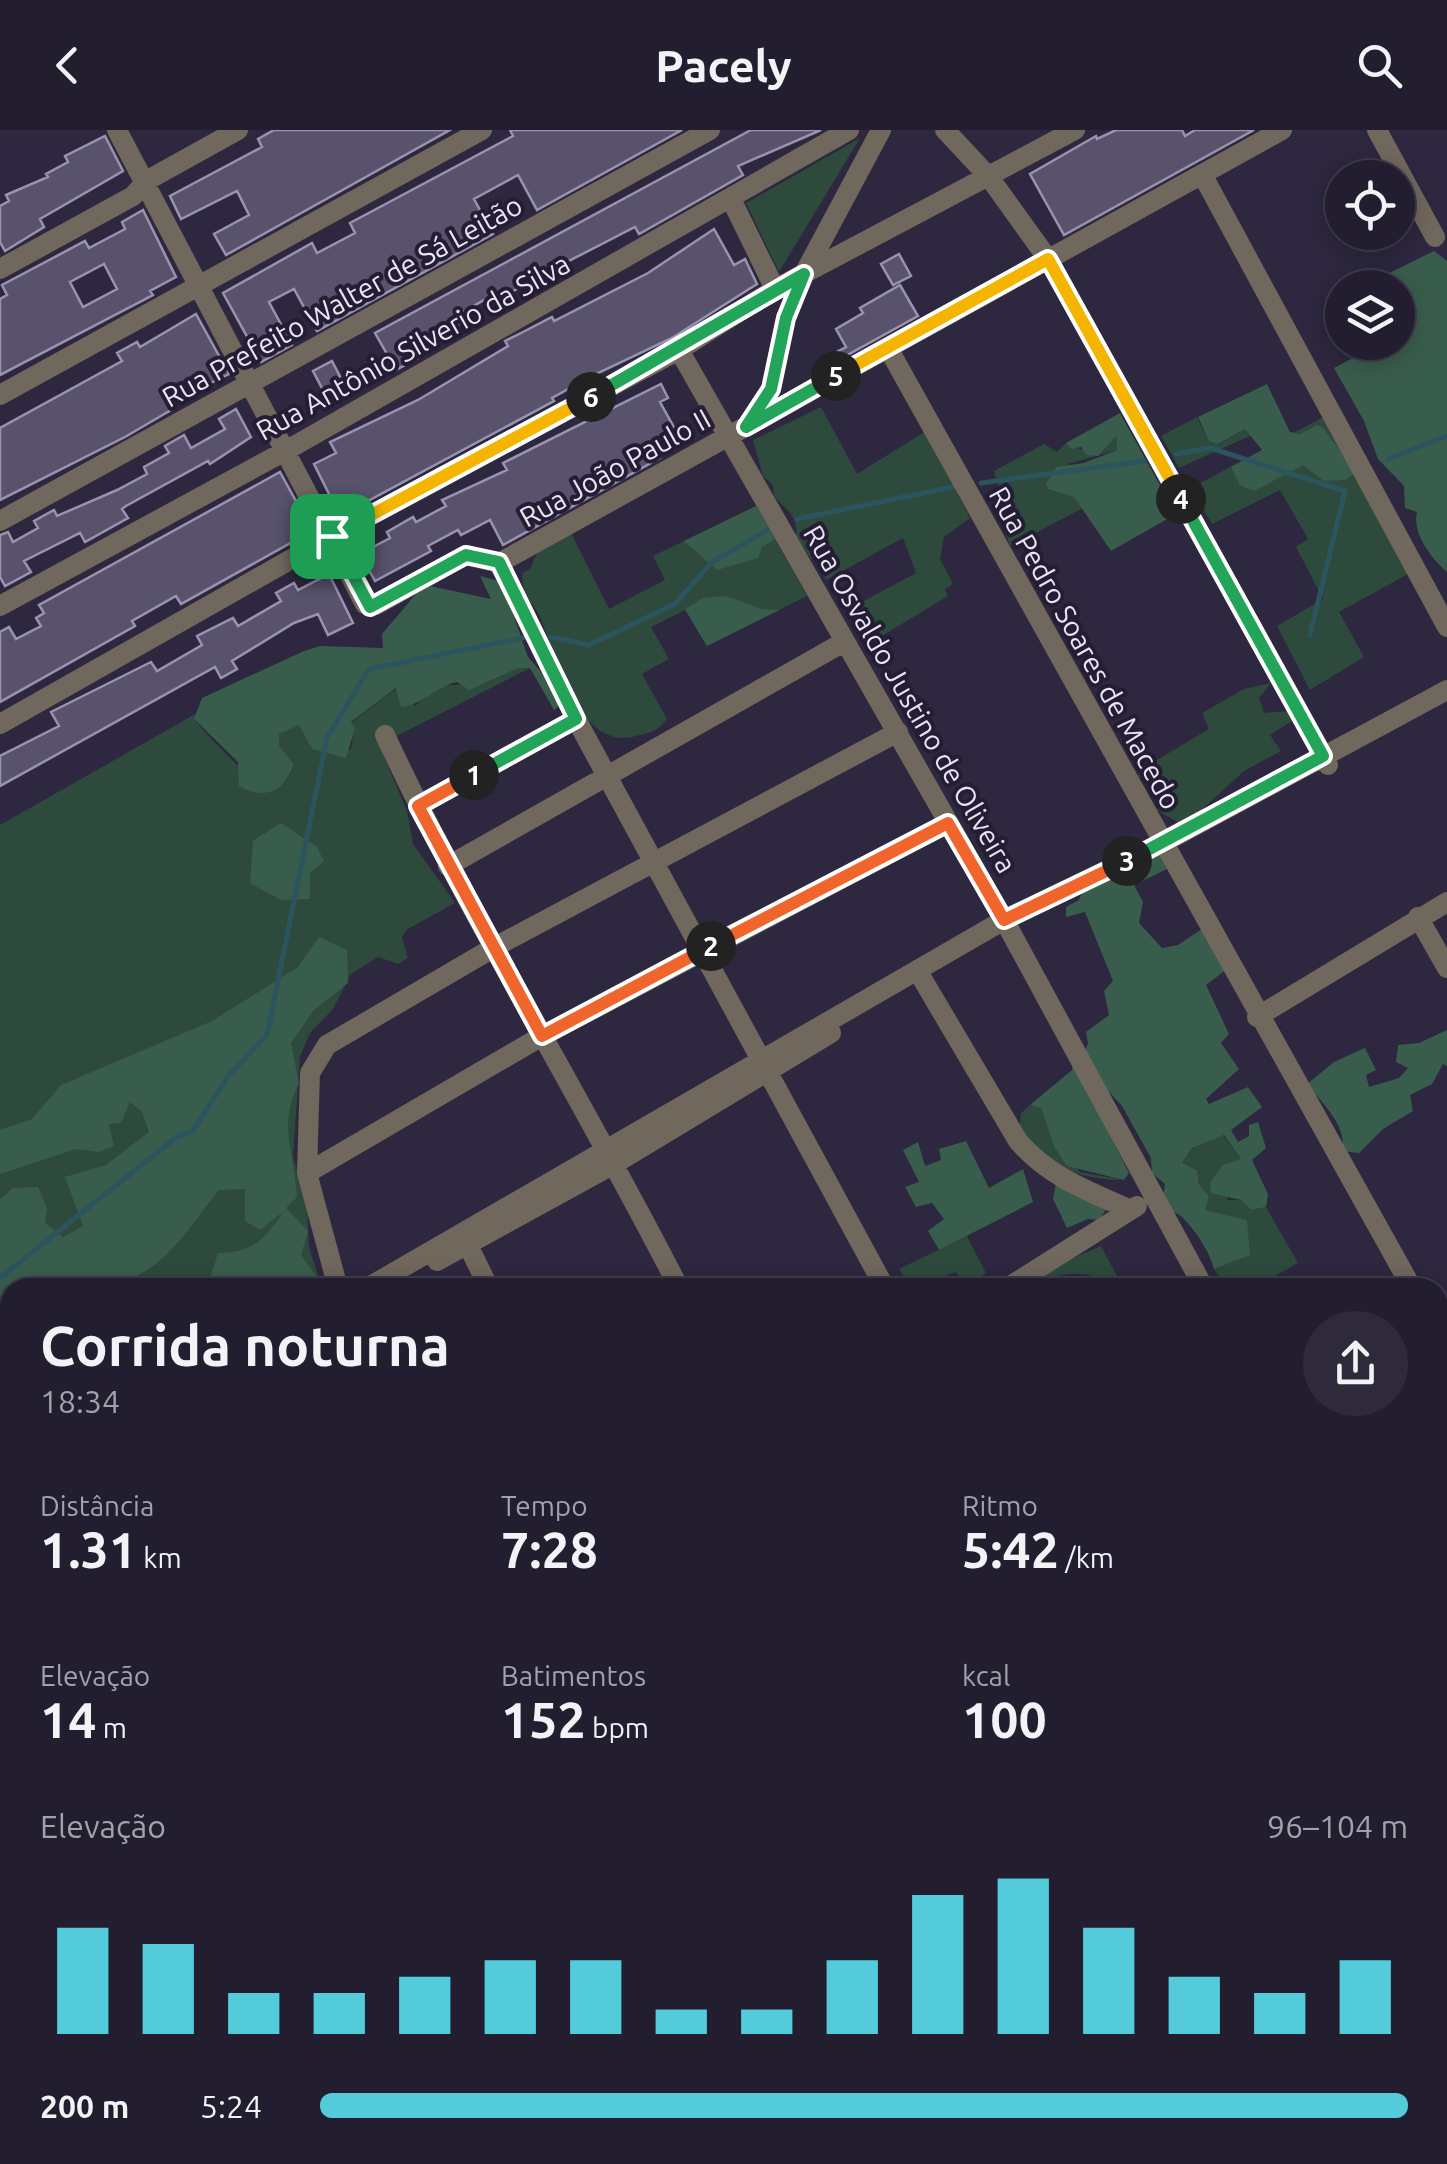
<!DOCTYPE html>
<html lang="pt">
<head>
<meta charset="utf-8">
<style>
  :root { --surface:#221d2f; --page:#2e2a3b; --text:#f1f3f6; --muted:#a2a2aa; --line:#3f3b4b; --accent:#53cbda }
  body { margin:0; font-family:Ubuntu,sans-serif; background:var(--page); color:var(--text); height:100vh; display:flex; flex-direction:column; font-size:38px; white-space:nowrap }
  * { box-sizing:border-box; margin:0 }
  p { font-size:32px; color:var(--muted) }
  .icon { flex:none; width:55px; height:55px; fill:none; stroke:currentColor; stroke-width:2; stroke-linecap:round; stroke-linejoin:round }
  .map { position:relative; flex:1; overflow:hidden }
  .sheet { position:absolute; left:0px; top:1148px; width:1448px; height:888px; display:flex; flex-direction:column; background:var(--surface); border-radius:30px 30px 0 0; box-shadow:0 5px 25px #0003,0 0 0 2px var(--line) }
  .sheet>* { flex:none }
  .fabs { position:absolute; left:1325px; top:30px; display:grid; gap:20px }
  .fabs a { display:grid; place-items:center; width:90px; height:90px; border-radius:50%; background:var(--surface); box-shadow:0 5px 25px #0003,0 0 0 2px var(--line); font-size:50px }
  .pin { position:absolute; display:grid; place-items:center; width:85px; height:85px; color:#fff; margin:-42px; border-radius:20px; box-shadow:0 5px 15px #0006 }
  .km { position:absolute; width:50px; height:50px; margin:-25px; border-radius:50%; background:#222; color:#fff; font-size:28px; line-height:50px; text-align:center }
  .round { display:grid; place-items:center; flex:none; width:105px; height:105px; border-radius:52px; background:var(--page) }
  .summary { display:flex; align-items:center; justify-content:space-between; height:170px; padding:0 40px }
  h1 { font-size:55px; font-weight:600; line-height:75px }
  .stats { display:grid; grid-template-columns:repeat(3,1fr); gap:15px; height:170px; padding:10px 40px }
  .stats div { display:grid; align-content:center }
  .stats b { font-size:50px; font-weight:600 }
  .stats small { font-size:28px; font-weight:400 }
  .stats p { font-size:28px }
  .chart { height:280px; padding:20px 40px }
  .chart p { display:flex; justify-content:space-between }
  .chart svg { width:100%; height:180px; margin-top:10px; stroke:var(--accent); stroke-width:6 }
  ul { padding:0 40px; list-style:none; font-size:32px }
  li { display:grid; grid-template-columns:160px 120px 1fr; align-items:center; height:75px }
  li i { height:25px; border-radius:12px; background:var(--accent) }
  header { display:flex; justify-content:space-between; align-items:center; height:130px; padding:0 40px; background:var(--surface); font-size:45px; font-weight:600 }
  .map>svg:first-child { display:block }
  .green { fill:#2d4a3d }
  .forest { fill:#395d4c }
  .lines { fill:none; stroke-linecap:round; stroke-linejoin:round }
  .stream { stroke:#2b555e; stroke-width:5 }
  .building { fill:#58526d; stroke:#9993b0; stroke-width:2.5; fill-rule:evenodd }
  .minor { stroke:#70675d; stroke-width:20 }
  .major { stroke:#b5a28d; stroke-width:25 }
  .split-1-casing { stroke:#fff; stroke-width:20 }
  .split-2-casing { stroke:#fff; stroke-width:20 }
  .split-3-casing { stroke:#fff; stroke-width:20 }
  .split-4-casing { stroke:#fff; stroke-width:20 }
  .split-5-casing { stroke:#fff; stroke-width:20 }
  .split-6-casing { stroke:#fff; stroke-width:20 }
  .split-7-casing { stroke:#fff; stroke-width:20 }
  .split-1 { stroke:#22a559; stroke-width:12 }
  .split-2 { stroke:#f0652b; stroke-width:12 }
  .split-3 { stroke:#f0652b; stroke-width:12 }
  .split-4 { stroke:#22a559; stroke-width:12 }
  .split-5 { stroke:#f5b400; stroke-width:12 }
  .split-6 { stroke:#22a559; stroke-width:12 }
  .split-7 { stroke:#f5b400; stroke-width:12 }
  .labels { text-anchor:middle; stroke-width:8; stroke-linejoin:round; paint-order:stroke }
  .street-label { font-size:28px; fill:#e8e5f5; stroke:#241d34 }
</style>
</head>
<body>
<header><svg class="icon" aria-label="back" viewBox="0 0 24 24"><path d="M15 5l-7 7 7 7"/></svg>Pacely<svg class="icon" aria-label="search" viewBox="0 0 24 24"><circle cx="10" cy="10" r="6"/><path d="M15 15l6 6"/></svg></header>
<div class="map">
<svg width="1447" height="2034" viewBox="0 0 1447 2034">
  <rect width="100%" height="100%" fill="#2d273f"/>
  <!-- green -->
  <path class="green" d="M860,8L779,142L746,73Z
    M821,277L857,344L926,301L970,388L944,407L940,429L953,454L945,459L948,466L867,515L847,480L916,443L903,408L826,450L817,428L811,429L796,406C799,386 785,379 774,366L773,355L763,346L753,310Z
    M1327,285L1408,444L1339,482L1364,527L1310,560L1277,496L1323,469L1296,417L1308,409L1280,360L1212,394L1191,358Z
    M1197,287L1209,311L1219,314L1245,299L1252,305L1179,338L1161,306Z
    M1117,304V320L1068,334L1048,359L1074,366L1083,378L1011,416C1001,398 1004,385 1002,366C1001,359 995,349 994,341L1044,314L1057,322L1066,313L1098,326Z
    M756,376L807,466L707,516L685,480L651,497L669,529L642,544L667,589C655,603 652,602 636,606C581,622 557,531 542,492C534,469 523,475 522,443L530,439L537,423L571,403L609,479L665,450L653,426Z
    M519,538H530L379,615L407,681L413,714L455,773L406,800L402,808L408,828L398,834L378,827L351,844L333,879L310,903L300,927L293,1026L307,1075L309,1118L320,1151L314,1158H10V1346L0,1354V695L197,583L194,589C214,615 240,634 260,661C280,657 286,655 294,636L279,615V604L299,594L312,619H351L354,599L351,593L397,558L415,576L439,556L488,552Z
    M1271,553L1259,568L1264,583L1288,581L1294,590L1270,605L1281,621L1244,641L1184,696L1157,680L1160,665L1156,655L1139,647L1140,640L1209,599L1202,583L1244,559Z
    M1030,975L1041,977L1054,1016L1080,1042L1124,1050C1070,1049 1058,1036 1019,1002L1021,983Z
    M1223,1005L1241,1029L1227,1070H1241L1251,1080L1266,1077L1298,1133L1255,1157H1226L1214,1139L1249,1124L1219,1085L1204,1080L1197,1040L1182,1033L1192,1018Z
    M967,1106L986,1143L965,1156L956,1142L911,1158L899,1139Z
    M1101,1116L1119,1150L1112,1153C1091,1142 1065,1140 1044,1152L1047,1157L1025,1158L1041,1142Z"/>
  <!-- forest -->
  <path class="forest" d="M1434,121L1447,131V442C1431,428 1412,403 1417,382L1405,378L1404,356L1378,329L1364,291L1334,238L1381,213L1398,212V158L1365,155Z
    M1267,254L1290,302L1300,304L1317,295L1323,298L1356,342L1345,350L1324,351L1303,335L1254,361L1240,355L1231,337L1262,320L1245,299L1218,314L1209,311L1198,287Z
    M1120,283L1176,384L1111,421L1074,367L1048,359L1046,354L1056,337L1084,333L1117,320V305L1098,326L1086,325L1081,317L1072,319L1066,313Z
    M756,376L775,409L762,417L758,428L717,440L684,411Z
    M480,446L502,452L528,527L549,551L559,576L554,580L530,538H519L469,560L457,552C435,557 423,575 401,577L396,558L351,592L355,598L346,628L312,619L299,595L279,604V615L294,635C283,663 264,670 239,656L238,632L194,589L202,568L304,521L320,516L383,518L382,504L416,464L430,456L491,469Z
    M726,466L761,479L779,480L707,516L685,479L703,468Z
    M281,693L317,717L324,731L310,743V769L281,770L250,753L253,711Z
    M1159,722L1167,739L1134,755L1143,772L1139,793L1162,818L1178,815L1202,799L1227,839L1206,855L1229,904L1221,913L1239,939L1206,969L1209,974L1248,957L1262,977L1231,1000L1238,1012L1249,1006V995L1258,992L1266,1018L1252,1030L1268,1064L1266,1077L1251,1080L1241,1070L1211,1063L1210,1052L1223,1035L1241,1029L1224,1005L1192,1018L1182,1033L1197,1040L1199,1054L1209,1067L1205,1080L1247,1090L1250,1125L1214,1139C1209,1121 1196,1101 1183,1088C1176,1081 1169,1082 1162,1075L1165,1054L1152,1043L1151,1028L1122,976L1082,932L1088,913L1086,902L1109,885L1104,861L1113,851L1085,782L1066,787V777L1079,770L1084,758Z
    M319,807L347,820L348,853L314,880L291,913L299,954C277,991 295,1027 297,1067L286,1078L308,1101L301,1125L320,1151L314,1158H232L209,1152L218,1123C252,1123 265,1110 283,1082L260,1100L245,1091V1059L219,1060C187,1099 152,1164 93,1150L86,1157L10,1158V1227L0,1226V1069L13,1058L38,1057L47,1078L45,1093L63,1107L83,1096L65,1047L106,1035L149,1002L142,982L130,972L121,993L109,994L114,1016L99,1022L76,1019L0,1044V1000L32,989L61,955L212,891L297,838Z
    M1447,900V936L1443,934L1432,954L1410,965L1413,981L1383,999L1359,1023L1342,1021C1348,996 1321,972 1307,954L1334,932L1365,918L1376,940L1366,945L1369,957L1399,948L1408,938L1396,932L1398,915L1419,913Z
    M1073,932L1129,1043L1124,1050L1067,1036L1054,1016L1041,978L1030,975L1072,940Z
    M966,1011L989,1058L1023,1039L1033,1072L939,1120L928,1101L944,1089L932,1073L916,1077L905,1057L919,1052L903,1020L918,1012L925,1036L941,1030L939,1019Z
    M1056,1053L1107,1078L1099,1090L1088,1089L1067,1098L1053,1069Z"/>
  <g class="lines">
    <!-- stream -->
    <path class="stream" d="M1176,324L1210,318L1345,361L1310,505
      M1388,329L1447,306
      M981,353L1144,331
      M797,389L953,357
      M551,507L589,515L675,474L711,433L773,397
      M0,1148L178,1006L192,1002L229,945L267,905L327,608L369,539L527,507"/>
  </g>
  <!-- building -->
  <path class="building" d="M274,0H450L226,125L214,104L249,85L237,61L181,89L170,66L262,17L258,9Z
    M510,0H682L537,80L518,45L474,69L493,104L317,201L294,159L269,172L292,215L261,232L223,163L312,113L317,123L355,103L350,93L513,6Z
    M751,0H821L738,36L743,45L639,104L635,97L561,135L529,158L526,154L504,166L509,176L495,184L486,169L463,182L468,190L434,208L418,221L421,226L396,240L375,203Z
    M1116,0H1182L1185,6L1195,0H1254L1064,105L1030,44L1096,6L1097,9Z
    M105,6L123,41L40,89L44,97L5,121L0,112V76L9,71L6,65L48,47L46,44L68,32L65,26Z
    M143,80L176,147L150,161L153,165L0,245V169L7,165L2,155L85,111L89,118L125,99L122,92ZM104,134L117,159L83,177L70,152Z
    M714,99L734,135L745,129L757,154L672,208L598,243L552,268L554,271L340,386L314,334L336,323L330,312L418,270L508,216L505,211L523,202L552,187L554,191L648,143Z
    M899,124L911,146L893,155L881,134Z
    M900,155L918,186L831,234L827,227L846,217L836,199L863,183L860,178Z
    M196,184L229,244L168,274L171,280L125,307L0,370V298L122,231L117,223L137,212L140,217Z
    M332,231L344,254L325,264L313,241Z
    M661,254L668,268L660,272L676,301L652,313L660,328L503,415L490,390L461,405L458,400L428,416L431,421L375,451L360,424L390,408L387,402L413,387L416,392L446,376L442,370L507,340L503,333Z
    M236,279L251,307L210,334L208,331L126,376L122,379L128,388L85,412L80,403L24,431L31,442L5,456L0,447V405L8,402L13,412L38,398L34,391L54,380L57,386L117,360L147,344L144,337L169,323L165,316L184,305L191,318L225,299L219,289Z
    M280,342L302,382L293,387L303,406L181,474L176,466L132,491L135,496L0,572V502L9,497L16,509L41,496L36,488L44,483L39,475Z
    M329,444L353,493L328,505L318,484L294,493L232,531L237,539L221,548L215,537L0,656V626L59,596L51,582L151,532L157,541L202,515L197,506L233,488L238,496L281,471L276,463L294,453L298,460Z"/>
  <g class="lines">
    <!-- minor -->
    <path class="minor" d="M117,0L365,474L376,475L466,425L499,433L576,589L885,1158
      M945,0L989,47L1048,129L1328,635
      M1377,0L1435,107
      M1202,44L1447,497
      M731,69L775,159
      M0,139L133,66L146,51L238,0
      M888,218L1412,1158
      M679,220L1009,799L1204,1158
      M0,265L482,0
      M750,292L771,259L786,188L804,144L881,0
      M0,391L710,0
      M499,433L1282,0
      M0,476L287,320L849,0
      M0,594L332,406L679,220L775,159L1075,0
      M385,605C473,794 584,971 679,1158
      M418,676L576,589
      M448,736L844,512
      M1418,787L1447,838
      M917,840L1018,1011C1049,1047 1088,1061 1131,1080
      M1257,887L1447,772
      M307,1043L542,906L948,693
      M462,1103L489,1158
      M437,1131L616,1033L831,903
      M338,1158L307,1043L310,943L327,915L493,818L898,602
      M367,1158L1004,790L1161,714L1447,560
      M1007,1158L1137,1076
      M1438,1202L1447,1218
      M1438,1375L1447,1371
      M0,1392L10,1386
      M0,1415L10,1432
      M1438,1432L1447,1450
      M1438,1765L1447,1786
      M0,1782L10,1799
      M134,2025L140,2034
      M330,2025L335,2034
      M553,2025L557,2034
      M673,2025L677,2034
      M785,2025L789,2034
      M878,2025L882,2034
      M1027,2025L1031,2034
      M1059,2025L1063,2034
      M1195,2025L1199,2034
      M1220,2025L1224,2034
      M1363,2025L1367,2034
      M397,2034L406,2025"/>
    <!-- major -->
    <path class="major" d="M1438,1701L1447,1697
      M719,2034L739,2025"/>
  </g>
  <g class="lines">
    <defs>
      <path id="split-1" d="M332,406L370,477L466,425L499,432L576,589L474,645"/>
      <path id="split-2" d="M474,645L418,676L542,906L711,816"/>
      <path id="split-3" d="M711,816L948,693L1004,790L1127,731"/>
      <path id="split-4" d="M1127,731L1323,626L1181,369"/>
      <path id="split-5" d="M836,246L1048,129L1181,369"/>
      <path id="split-6" d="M591,267L804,144L786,188L771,259L746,297L836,246"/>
      <path id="split-7" d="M332,406L591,267"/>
    </defs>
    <!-- split-1 casing -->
    <use href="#split-1" class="split-1-casing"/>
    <!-- split-2 casing -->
    <use href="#split-2" class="split-2-casing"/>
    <!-- split-3 casing -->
    <use href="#split-3" class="split-3-casing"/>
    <!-- split-4 casing -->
    <use href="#split-4" class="split-4-casing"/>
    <!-- split-5 casing -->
    <use href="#split-5" class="split-5-casing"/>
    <!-- split-6 casing -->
    <use href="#split-6" class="split-6-casing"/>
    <!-- split-7 casing -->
    <use href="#split-7" class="split-7-casing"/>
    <!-- split-1 -->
    <use href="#split-1" class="split-1"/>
    <!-- split-2 -->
    <use href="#split-2" class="split-2"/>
    <!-- split-3 -->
    <use href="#split-3" class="split-3"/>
    <!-- split-4 -->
    <use href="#split-4" class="split-4"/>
    <!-- split-5 -->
    <use href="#split-5" class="split-5"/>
    <!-- split-6 -->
    <use href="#split-6" class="split-6"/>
    <!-- split-7 -->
    <use href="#split-7" class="split-7"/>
  </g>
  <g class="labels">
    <!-- street labels -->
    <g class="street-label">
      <text transform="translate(342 171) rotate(-29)" y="10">Rua Prefeito Walter de Sá Leitão</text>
      <text transform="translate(413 217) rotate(-29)" y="10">Rua Antônio Silverio da Silva</text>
      <text transform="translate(615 338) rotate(-29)" y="10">Rua João Paulo II</text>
      <text transform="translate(1085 518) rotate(61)" y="10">Rua Pedro Soares de Macedo</text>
      <text transform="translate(910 569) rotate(60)" y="10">Rua Osvaldo Justino de Oliveira</text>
    </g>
  </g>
</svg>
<div class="fabs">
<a><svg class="icon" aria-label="locate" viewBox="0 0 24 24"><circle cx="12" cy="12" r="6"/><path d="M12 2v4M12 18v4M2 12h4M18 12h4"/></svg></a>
<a><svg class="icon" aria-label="layers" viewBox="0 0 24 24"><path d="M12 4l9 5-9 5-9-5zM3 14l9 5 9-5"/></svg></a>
</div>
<div class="pin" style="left:332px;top:406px;background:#1e9e55"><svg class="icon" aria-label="arrive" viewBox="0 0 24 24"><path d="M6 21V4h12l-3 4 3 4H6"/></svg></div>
<b class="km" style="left:474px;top:645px">1</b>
<b class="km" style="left:711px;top:816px">2</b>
<b class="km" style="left:1127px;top:731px">3</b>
<b class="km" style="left:1181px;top:369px">4</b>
<b class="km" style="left:836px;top:246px">5</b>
<b class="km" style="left:591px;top:267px">6</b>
<section class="sheet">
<div class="summary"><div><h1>Corrida noturna</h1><p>18:34</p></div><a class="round"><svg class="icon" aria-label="share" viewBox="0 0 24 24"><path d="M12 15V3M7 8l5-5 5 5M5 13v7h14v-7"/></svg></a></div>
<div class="stats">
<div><p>Distância</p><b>1.31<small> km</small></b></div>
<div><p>Tempo</p><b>7:28</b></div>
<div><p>Ritmo</p><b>5:42<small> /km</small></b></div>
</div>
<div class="stats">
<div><p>Elevação</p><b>14<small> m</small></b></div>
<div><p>Batimentos</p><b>152<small> bpm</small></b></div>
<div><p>kcal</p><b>100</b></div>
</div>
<div class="chart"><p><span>Elevação</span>96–104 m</p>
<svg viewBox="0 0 160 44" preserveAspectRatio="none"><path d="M5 44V18M15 44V22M25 44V34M35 44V34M45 44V30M55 44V26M65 44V26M75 44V38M85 44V38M95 44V26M105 44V10M115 44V6M125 44V18M135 44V30M145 44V34M155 44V26"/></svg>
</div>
<ul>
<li><b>200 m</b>5:24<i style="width:100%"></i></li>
</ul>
</section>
</div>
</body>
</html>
